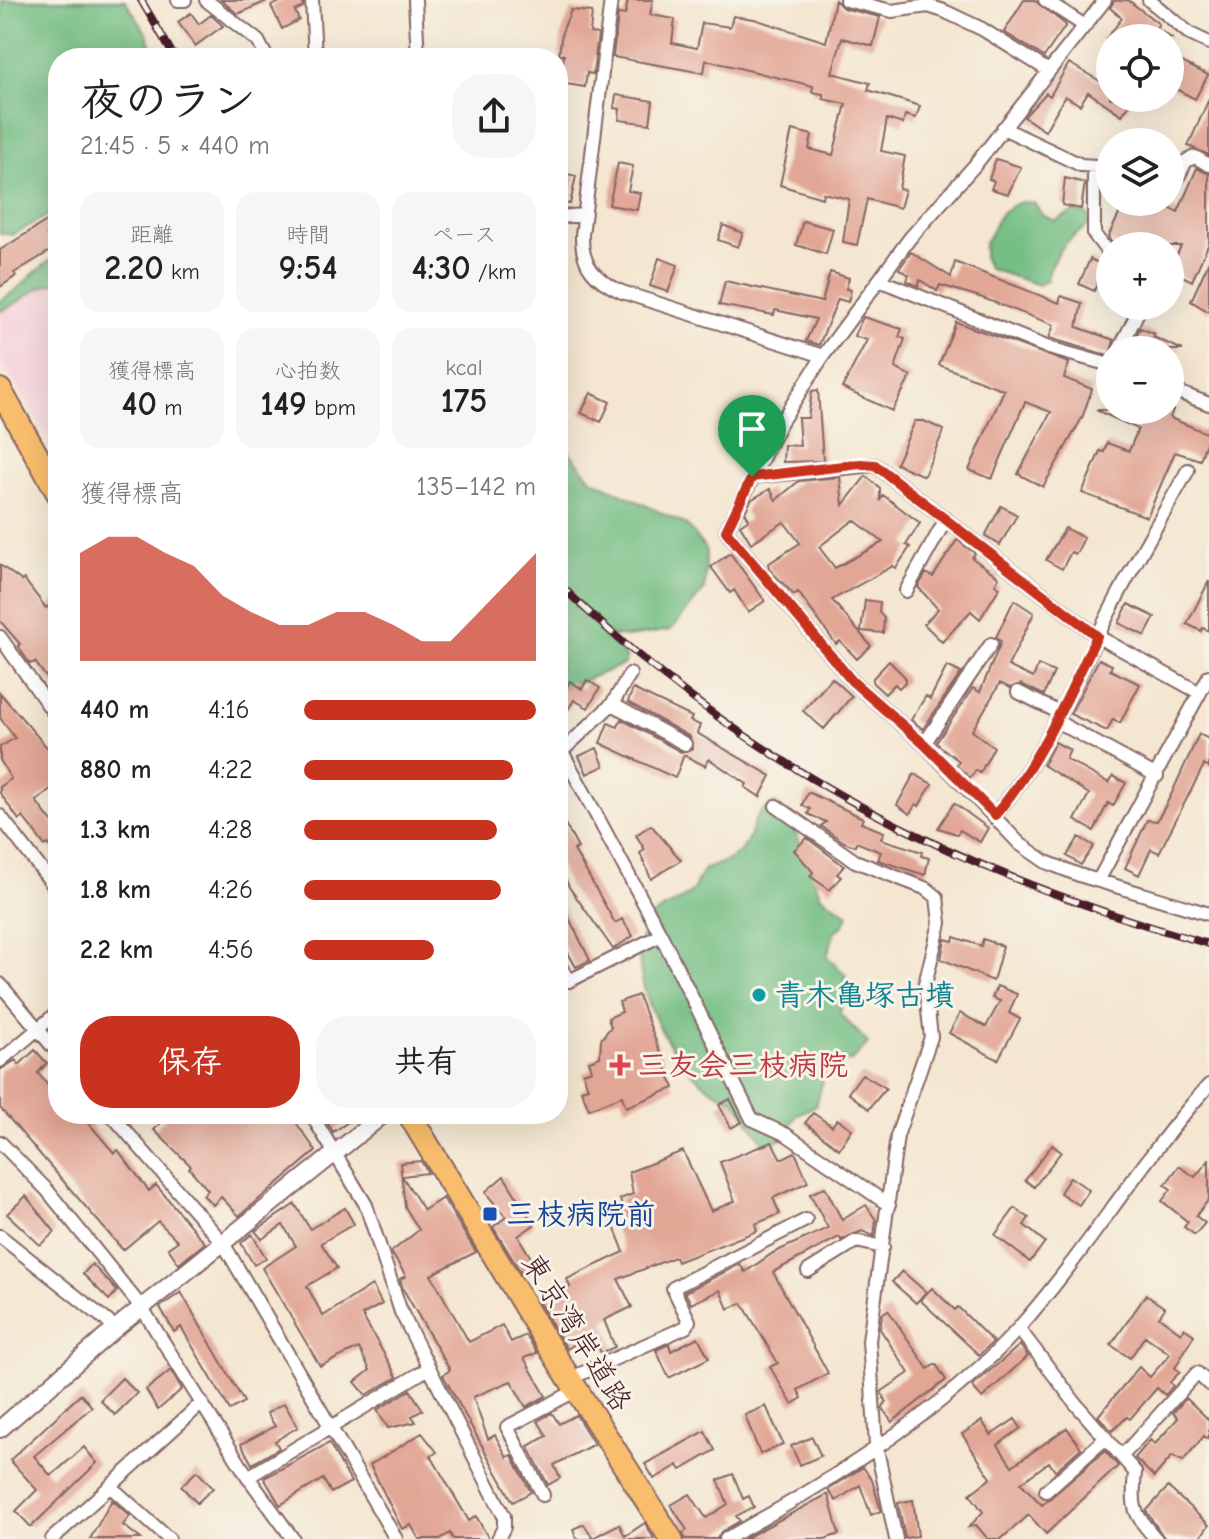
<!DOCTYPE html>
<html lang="ja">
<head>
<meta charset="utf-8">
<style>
  :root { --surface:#fff; --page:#f6f6f6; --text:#222; --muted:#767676; --accent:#c8321e }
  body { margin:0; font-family:"Comic Neue","Klee One",sans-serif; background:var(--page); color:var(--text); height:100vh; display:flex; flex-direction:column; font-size:30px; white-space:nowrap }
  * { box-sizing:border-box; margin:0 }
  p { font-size:26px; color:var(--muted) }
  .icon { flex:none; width:44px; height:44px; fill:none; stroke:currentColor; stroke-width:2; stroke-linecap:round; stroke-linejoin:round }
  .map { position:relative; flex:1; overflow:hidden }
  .panel { position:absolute; left:48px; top:48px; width:520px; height:1076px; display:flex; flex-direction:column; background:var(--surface); border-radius:32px; box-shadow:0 8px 32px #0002 }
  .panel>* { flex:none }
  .fabs { position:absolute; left:1096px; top:24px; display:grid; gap:16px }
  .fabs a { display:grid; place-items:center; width:88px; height:88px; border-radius:50%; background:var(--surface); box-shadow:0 8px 32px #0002; font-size:40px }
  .pin { position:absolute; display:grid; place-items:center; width:68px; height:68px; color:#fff; margin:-82px -34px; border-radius:50% 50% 50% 0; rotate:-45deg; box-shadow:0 0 8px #0007 }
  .pin .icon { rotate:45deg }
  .round { display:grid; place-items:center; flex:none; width:84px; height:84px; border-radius:32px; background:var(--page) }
  .summary { display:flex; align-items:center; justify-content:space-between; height:136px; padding:0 32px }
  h1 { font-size:44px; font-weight:800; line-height:60px }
  .metrics { display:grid; grid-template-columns:repeat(3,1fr); gap:12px; height:136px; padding:8px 32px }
  .metrics div { display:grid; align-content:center; border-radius:20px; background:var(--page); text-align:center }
  .metrics b { font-size:34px; font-weight:800 }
  .metrics small { font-size:22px; font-weight:400 }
  .metrics p { font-size:22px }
  .chart { height:224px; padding:16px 32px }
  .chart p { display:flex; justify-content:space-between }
  .chart svg { width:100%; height:144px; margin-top:8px; fill:var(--accent); opacity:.7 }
  .button { display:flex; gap:16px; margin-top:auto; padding:16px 32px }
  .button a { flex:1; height:92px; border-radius:32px; background:var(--accent); color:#fff; font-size:32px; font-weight:800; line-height:92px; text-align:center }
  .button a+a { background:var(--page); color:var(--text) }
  ul { padding:0 32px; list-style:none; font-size:26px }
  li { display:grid; grid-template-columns:128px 96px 1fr; align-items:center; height:60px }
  li i { height:20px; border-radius:10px; background:var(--accent) }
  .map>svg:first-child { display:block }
  .built { fill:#f5cfda }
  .forest { fill:#74be84; stroke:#5f6e58; stroke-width:2 }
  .building { fill:#e2a695; fill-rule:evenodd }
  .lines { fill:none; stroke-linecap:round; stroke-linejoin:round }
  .minor-casing { stroke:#866565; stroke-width:16 }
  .tertiary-casing { stroke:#866565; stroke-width:20 }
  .trunk-casing { stroke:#866565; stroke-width:26 }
  .minor { stroke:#fff; stroke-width:12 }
  .tertiary { stroke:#fff; stroke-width:16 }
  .trunk { stroke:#f9be6d; stroke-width:22 }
  .rail-casing { stroke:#4a1f2b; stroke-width:8 }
  .rail { stroke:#f7f3e8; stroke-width:5; stroke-dasharray:15; stroke-linecap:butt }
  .route-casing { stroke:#fff; stroke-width:16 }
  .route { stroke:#c8321e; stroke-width:10 }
  .culture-dot { fill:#0f9aa8; stroke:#f7f3e8; stroke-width:3 }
  .health-dot { fill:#e0444e; stroke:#f7f3e8; stroke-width:3 }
  .transit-dot { fill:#1a4fb4; stroke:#f7f3e8; stroke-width:3 }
  .labels { text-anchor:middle; stroke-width:6; stroke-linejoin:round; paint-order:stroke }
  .culture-label { font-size:30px; font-weight:bold; fill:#0d838f; stroke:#f7f3e8; text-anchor:start }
  .health-label { font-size:30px; font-weight:bold; fill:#be3a42; stroke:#f7f3e8; text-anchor:start }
  .transit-label { font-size:30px; font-weight:bold; fill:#164399; stroke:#f7f3e8; text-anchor:start }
  .street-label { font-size:30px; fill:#4a1f2b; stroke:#f7f3e8 }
</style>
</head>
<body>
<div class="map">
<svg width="1209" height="1539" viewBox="0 0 1209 1539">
  <rect width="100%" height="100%" fill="#f7f3e8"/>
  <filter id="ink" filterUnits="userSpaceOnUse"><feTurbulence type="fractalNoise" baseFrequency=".0125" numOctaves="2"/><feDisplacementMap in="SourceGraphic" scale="16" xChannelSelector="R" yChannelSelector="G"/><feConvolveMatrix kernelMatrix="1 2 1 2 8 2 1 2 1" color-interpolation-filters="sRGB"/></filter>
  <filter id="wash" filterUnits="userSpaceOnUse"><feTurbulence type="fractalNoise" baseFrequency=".006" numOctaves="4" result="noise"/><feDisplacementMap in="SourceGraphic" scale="32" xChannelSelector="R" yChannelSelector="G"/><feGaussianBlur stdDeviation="1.8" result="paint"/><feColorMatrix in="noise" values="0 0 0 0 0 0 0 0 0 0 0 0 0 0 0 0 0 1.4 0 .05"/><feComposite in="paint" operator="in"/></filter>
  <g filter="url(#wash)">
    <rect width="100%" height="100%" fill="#f4e6d0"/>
    <!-- built -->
    <path class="built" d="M58,279V453L0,360V310Z"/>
    <!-- forest -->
    <path class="forest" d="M2,0H125L147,34L157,58H58L56,211L12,235L0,233Z
      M1021,202L1034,203L1042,215L1055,221L1075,211L1088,215L1089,225C1067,240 1052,253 1047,280L1039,285L989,269L984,259V243C1001,223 989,215 1021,202Z
      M58,256V283C33,285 22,304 0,311V301C23,288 37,266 58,256Z
      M558,438L591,479L687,525L706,550L705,589L671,630L629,637L604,635L625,655V664L563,688L564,705L559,712Z
      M775,803L790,817L821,896L848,914L844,925L835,931L827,957L846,975L840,1014L868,1043L853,1060L827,1067L816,1105L798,1114L779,1140L764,1143L732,1098C679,1087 616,971 648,922C658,906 682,904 692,891C697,885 699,876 704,869C716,866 735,859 743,848C757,828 747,817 775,803Z"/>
    <g id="blocks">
      <!-- building -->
      <path class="building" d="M221,0H269L238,14Z
        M284,0H303V7L295,11L299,20L282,29L271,6Z
        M628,0H653L650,15L675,19L672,43L697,48L702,23L730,27L733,16L754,19L826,42L835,0L843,8L880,17L873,46L842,38L832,73L870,83L868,90L920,106L916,118L905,115L903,124L887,119L881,151L905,156L899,189L905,190L900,208L867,199L857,245L843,242L849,199L823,193L822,198L780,185L792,130L812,135L809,149L833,155L846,104L823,99V94L812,92L813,86L706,60L704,73L613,57L618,14L625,15Z
        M1024,0H1034L1066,25L1044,57L1004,32Z
        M1128,0L1159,24L1156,28L1171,38H1107L1122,18L1110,8L1114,1Z
        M571,10L592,12L590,33L598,34L593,74L587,73L585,87L560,83L564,55L559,54L562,32Z
        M191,13L199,24L211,15L223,26L195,46L178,22Z
        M1170,56L1208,75L1195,99L1170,86Z
        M1069,63L1110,87V98H1134L1122,115L1088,92L1080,105L1065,96L1045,131L1024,117L1046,93L1050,96Z
        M616,95L653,101L650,124L619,120L620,109L614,108Z
        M1209,99V155L1188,146Z
        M996,159L1021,167L1008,194L991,189L994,181L989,179Z
        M618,163L633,166L628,191L640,193L637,210L609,205Z
        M1197,168L1209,174V243L1192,281L1170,270L1181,246H1132L1122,241L1119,246L1111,242L1108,237L1125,202H1144L1158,208L1160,204L1178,212Z
        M558,172L576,176L570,204L558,202Z
        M1065,178L1085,183L1081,209L1062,205Z
        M50,219L56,229L47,235L55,248L14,273L16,276L0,287V250Z
        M803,221L833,229L826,254L796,245Z
        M723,225L743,233L738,247L718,240Z
        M911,252L951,277L955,262L1059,303L1061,296L1082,303L1077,327L1114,340L1110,356L1049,338L1054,325L980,297L940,285L937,291L920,280L918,286L907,281L909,275L899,269Z
        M659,258L678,265L668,292L650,286Z
        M1090,259L1105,266L1094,291L1079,284Z
        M1209,261V312L1191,301Z
        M830,272L849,278L846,289L851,290L848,302L838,299L819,345L806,341L816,319L775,310L774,315L719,305L725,281L822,302Z
        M863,317L902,329L899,337L905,339L895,368L911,376L892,411L842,388L867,340L854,336Z
        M956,322L1069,363L1064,378L1092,389L1082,418L1043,487L1018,474L1051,412L1025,402L992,479L969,470L1004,390L939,365Z
        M1140,328L1155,334L1153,337L1183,350H1129Z
        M818,390L823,461L783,462L784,445L800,446L798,418H808L812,391Z
        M591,393L610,402L601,422L581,413Z
        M1096,410H1173L1170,418L1209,434L1200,460L1175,452L1147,517L1082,493L1100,451L1104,452L1107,443L1129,451L1138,429Z
        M915,421H924L944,430L924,476L896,464Z
        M866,476L880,488V501L883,495L920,523L906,545L910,547L896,568L893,566L832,600L871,646L857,659L840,641L836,644L798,592L794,595L770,570L768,564L800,543L784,522L751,543L740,525L749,519L745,512L751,500L770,489L776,500L799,481L840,477L843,505ZM854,520L883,542L835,568L819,547Z
        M1001,506L1017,515L1000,545L985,536Z
        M1065,528L1084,538L1076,554L1071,552L1062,569L1046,560Z
        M957,540L975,553L972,558L999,577L995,584L1000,587L980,619L971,611L942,642L924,624L938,609L918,587L926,573L933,577Z
        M730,553L765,601L748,612L734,590L730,593L711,567Z
        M0,565L22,581L24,579L46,608L58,598V693L35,662L30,664L18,646L20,644L0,621Z
        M1209,581V631L1203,628L1201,631L1187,624Z
        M865,600L880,602L879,612L884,618L883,633L861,631Z
        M1014,600L1034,613L1008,666L1033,678L1038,665L1054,672L1044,695L1021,684L1010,688L1000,683L972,731L994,747L980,773L976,770L970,778L956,765L959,761L936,743L973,688L980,692L1001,642L996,637Z
        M1128,604L1155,617L1145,636L1119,623Z
        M1099,659L1112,665L1110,670L1140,684L1120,723L1113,719L1107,731L1070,714Z
        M889,661L905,677V682L899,688L895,684L885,694L873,683V678Z
        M947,666L961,673L923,729L911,720L926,696L930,699Z
        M832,678L852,696L824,729L803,711Z
        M587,680L600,688L588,708L574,700L567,711L558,706L562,685L566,688L570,681L582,689Z
        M633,689L692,717L690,721L700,725L697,733L771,776L760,797L745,787L747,784L709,759L705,766L684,755L675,778L600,743L608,723L618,727L621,719L681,752L692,749L690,737L628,702Z
        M0,693L58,760V783L36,801L58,830V855L48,844L45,846L23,817L19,820L0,793V787L11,779L0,760V747L15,738L0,718Z
        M1199,734L1209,739V768L1204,765L1159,853L1151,849L1139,875L1125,868L1147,820L1157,821L1170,797Z
        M1055,742L1070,750L1066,759L1109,783L1113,776L1126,783L1113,806L1108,803L1094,831L1075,820L1089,794L1043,765Z
        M597,748L604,766L587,774L579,756Z
        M914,774L932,784L919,806L916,804L910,814L897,805Z
        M808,792L863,818L861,823L884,832L881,839L922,852L921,856L929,858L925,875L878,860L881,852L856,842L855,846L844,842L821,826L826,822L808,814L810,809L802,805Z
        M954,803L988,828L980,842L960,830L957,834L938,828Z
        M558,811L578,848L574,850L615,923L622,919L633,936L613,949L569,887L558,862Z
        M651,825L681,860L651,879L640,853L645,850L636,835Z
        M1079,837L1094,846L1081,865L1067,856Z
        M807,838L844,866L837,874L841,877L830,890L810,876L813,872L794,850Z
        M558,896L590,960L576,967L558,935Z
        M954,937L981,946L983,939L1003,946L993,981L941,959L945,939L953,941Z
        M997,986L1017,994L1009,1013L1020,1019L998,1060L949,1033L960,1013L986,1027L1000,1001L992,998Z
        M638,995L674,1088L626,1107L622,1096L589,1109L581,1090L588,1088L583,1073L592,1070L589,1061L600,1057L601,1039L611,1027L608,1018L622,1012L619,1002Z
        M35,1050L47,1063L38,1073L58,1098V1114H81L114,1153L118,1150L149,1191L156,1185L205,1243L179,1264L168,1248L178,1241L158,1221L123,1250L0,1108V1070L16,1060L19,1065Z
        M862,1074L886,1088L869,1109L848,1093Z
        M730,1099L742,1122L731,1128L719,1105Z
        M813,1113L832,1126L837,1119L852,1129L839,1149L805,1123Z
        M169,1114H290L316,1151L239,1216L221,1197L213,1205L203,1195L208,1190L189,1168L191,1166L154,1130Z
        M322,1114H360L333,1132Z
        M772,1142L781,1159L795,1152L808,1182L773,1198L780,1214L755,1224L757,1231L677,1262L675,1257L618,1279L632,1307L604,1320L615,1347L601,1353L592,1333L567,1349L538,1301L570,1287L567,1279L624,1252L608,1211L622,1206L620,1199L633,1194L629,1172L683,1151L711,1211L735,1201L720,1162Z
        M1052,1145L1061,1152L1034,1187L1025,1180Z
        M1209,1160V1199L1196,1216L1205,1223L1195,1235L1184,1227L1188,1222L1162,1201L1171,1189L1165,1185L1179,1166L1195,1177Z
        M421,1161L428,1173L402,1176L424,1210L443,1198L476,1252L431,1275L469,1342L502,1325L511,1342L526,1335L537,1353L524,1358L546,1396L526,1407L511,1381L473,1397L488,1439L495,1435L507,1457L512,1455L531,1492L513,1502L443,1375L450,1370L403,1289L400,1279L406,1276L391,1252L419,1230L405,1207L400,1163Z
        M504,1176L534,1225L518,1236L537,1268L523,1276L493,1227L506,1217L485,1192Z
        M1070,1177L1089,1190L1079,1205L1060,1193Z
        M825,1187L842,1220L866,1205L876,1220L874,1236L862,1231L841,1240L839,1237L773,1272L828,1373L798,1390L802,1398L792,1404L770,1367L778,1363L742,1303L728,1309L720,1290L691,1304L685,1292L740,1264L745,1272L773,1253L828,1228L810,1194Z
        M26,1196L55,1232L40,1245L7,1214Z
        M295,1204L310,1229L345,1208L354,1224L321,1243L337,1268L307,1286L323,1316L372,1285L382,1304L362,1315L397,1377L366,1395L355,1382L370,1370L359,1348L320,1366L262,1268L296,1246L283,1225L262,1239L255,1231Z
        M1015,1208L1029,1218L1024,1225L1045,1242L1030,1262L995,1235Z
        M252,1234L266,1258L254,1265L241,1243Z
        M92,1264L117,1291L109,1300L83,1274Z
        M902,1271L926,1292L916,1303L892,1282Z
        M932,1288L955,1310L958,1307L993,1342L979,1355L920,1300Z
        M181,1292L244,1402L230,1410L181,1327L174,1332L160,1307Z
        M1146,1295L1165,1308L1159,1317L1181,1333L1184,1328L1194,1335L1175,1368L1180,1372L1170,1382L1173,1386L1165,1395L1157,1388L1130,1419L1127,1417L1112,1431L1098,1416L1139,1367L1150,1377L1170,1354L1145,1336L1130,1358L1111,1345Z
        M888,1310L928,1369L936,1364L946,1380L892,1422L882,1408L886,1402L881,1392L909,1373L880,1329L882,1314Z
        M698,1337L709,1358L669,1378L656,1350L669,1344L671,1351Z
        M1020,1345L1028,1356L982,1398L972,1386Z
        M171,1370L182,1389L158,1410L146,1390Z
        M122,1378L137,1393L115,1415L100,1400Z
        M410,1390L423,1410L412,1416L416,1422L388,1428L377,1410Z
        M81,1394L92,1407L34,1456L51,1476L84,1447L97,1463L31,1527L16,1511L37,1490L10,1460Z
        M1186,1398L1209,1420V1440L1204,1436L1183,1461L1172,1456L1154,1477L1135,1458L1150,1440L1155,1444L1178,1418L1173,1413Z
        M284,1403L298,1427L275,1441L279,1448L252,1464L241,1444L275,1426L267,1413Z
        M766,1406L783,1444L760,1454L745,1415Z
        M552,1413L559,1424L576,1415L594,1444L554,1465L560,1478L548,1485L528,1446L547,1436L538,1421Z
        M1015,1419L1021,1428L998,1445L1012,1466L1067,1428L1081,1448L1055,1471L1049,1462L1021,1483L1042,1505L1105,1451L1118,1466L1046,1534L1029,1515L1001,1539H988L976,1525L969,1527L983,1512L970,1494L991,1478L962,1434L982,1421L991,1435Z
        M705,1431L715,1450L681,1470L678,1465L654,1479L645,1464Z
        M422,1433L437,1452L431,1456L469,1521L476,1516L489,1539H453L450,1533L440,1539H419L411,1525L402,1529L370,1465Z
        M812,1437L821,1456L800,1465L791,1446Z
        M329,1443L351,1482L331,1493L323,1479L280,1505L264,1478Z
        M863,1467L872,1480L881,1511L871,1515L860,1485L836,1501L828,1490Z
        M197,1471L213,1488L197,1503L181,1486Z
        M733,1474L743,1499L749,1496L754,1507L736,1516L740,1521L721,1532L717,1539H685L683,1533L687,1530L671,1505L690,1494L706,1518L728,1504L718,1480Z
        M1168,1487L1209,1525L1199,1539H1165L1146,1511Z
        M828,1494L839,1534L825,1539H744Z
        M112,1500L130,1516L123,1525L141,1539H90Z
        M913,1500L918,1536L905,1538L898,1503Z
        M645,1523L654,1539H577L573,1529L584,1524L593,1538L619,1524L625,1536Z"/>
    </g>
  </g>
  <g filter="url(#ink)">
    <use href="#blocks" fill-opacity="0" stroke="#866565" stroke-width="2"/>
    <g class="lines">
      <defs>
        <path id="minor" d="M178,0H185
          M206,0L258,41L267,58
          M312,0L315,58
          M415,0L418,58
          M611,0L582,235C581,265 595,280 622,292L823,356
          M846,0L892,11L928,6L944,11L982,29L1049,71
          M1045,0L1085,26
          M1105,0L975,165L910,238L823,356L779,425L726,531L852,681L924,744L1020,844L1046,862L1079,875L1209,914
          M1149,0L1190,34L1209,43
          M1003,128L1081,165L1110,167
          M1094,168V234L1110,255
          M1170,194L1186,161L1195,157L1209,165
          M558,217L584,215
          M879,280L1049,348L1110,365
          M1119,350L1141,306
          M1170,389L1209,404
          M752,477L875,465L1097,636L1200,693
          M906,591L946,519
          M0,637L58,719
          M1018,692L1060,713
          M612,704L685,744
          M1056,721L1157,776
          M558,744L661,935L752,1119L787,1135L889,1205
          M924,744L991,644
          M558,755L612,704L630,674
          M776,806L855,861L927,889L937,897L940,923L925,984L931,1037L897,1136L869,1341L876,1445L896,1539
          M995,815C1046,755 1075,680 1110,611C1134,563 1162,517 1188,470
          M0,816L58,891
          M1098,881L1209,676
          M558,963L569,981L661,935
          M0,984L58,1053
          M0,1061L58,1012
          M111,1114L223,1243L396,1539
          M311,1114L366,1205L401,1312L504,1516V1527L498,1539
          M0,1142L47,1190L142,1308L248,1477L293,1539
          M0,1236L116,1328
          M808,1271L856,1241L883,1247
          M1019,1329L1076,1404L1135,1472C1132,1508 1132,1512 1156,1539
          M569,1379L686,1327L689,1321L673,1288L806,1220
          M1122,1456L1197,1373L1209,1384
          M248,1477L429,1368
          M112,1488L169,1539
          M1046,1491L1106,1438
          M543,1495L507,1427L577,1390
          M52,1539L202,1403
          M726,1539C821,1487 944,1411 1017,1330C1086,1253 1139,1162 1209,1085"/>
        <path id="tertiary" d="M0,1429L116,1328L384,1114"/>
        <path id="trunk" d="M0,390L58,493
          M409,1114L550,1348L671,1539"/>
      </defs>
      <!-- minor casing -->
      <use href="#minor" class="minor-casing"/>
      <!-- tertiary casing -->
      <use href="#tertiary" class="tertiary-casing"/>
      <!-- trunk casing -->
      <use href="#trunk" class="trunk-casing"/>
      <!-- minor -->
      <use href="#minor" class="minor"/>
      <!-- tertiary -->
      <use href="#tertiary" class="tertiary"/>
      <!-- trunk -->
      <use href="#trunk" class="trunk"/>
      <defs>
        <path id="rail" d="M141,0L175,58
          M558,583C748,767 956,873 1209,944"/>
      </defs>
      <!-- rail casing -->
      <use href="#rail" class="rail-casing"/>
      <!-- rail -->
      <use href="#rail" class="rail"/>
    </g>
  </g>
  <g class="lines" filter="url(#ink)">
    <defs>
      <path id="route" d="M860,464L875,465L1097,636C1067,698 1040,762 995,815L924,744L852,681L726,531L752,477Z"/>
    </defs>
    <!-- route casing -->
    <use href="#route" class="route-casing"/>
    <!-- route -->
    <use href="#route" class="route"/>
  </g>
  <!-- markers -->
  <circle class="culture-dot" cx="759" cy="995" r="8"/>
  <path class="health-dot" d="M616 1053h8v8h8v8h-8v8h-8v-8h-8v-8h8z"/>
  <rect class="transit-dot" x="482" y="1206" width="16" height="16" rx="4"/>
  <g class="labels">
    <!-- culture labels -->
    <g class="culture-label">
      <text x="775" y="1005">青木亀塚古墳</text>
    </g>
    <!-- health labels -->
    <g class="health-label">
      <text x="638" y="1075">三友会三枝病院</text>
    </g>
    <!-- transit labels -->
    <g class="transit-label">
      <text x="506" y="1224">三枝病院前</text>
    </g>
    <!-- street labels -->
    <g class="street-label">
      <text transform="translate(577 1332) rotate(58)" y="10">東京湾岸道路</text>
    </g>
  </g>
</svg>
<div class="fabs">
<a><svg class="icon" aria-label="locate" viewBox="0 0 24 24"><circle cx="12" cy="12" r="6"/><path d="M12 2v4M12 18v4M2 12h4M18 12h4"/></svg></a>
<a><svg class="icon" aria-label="layers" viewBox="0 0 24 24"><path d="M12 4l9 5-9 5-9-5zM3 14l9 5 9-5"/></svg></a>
<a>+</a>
<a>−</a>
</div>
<div class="pin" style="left:752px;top:477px;background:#1e9e55"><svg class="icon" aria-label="arrive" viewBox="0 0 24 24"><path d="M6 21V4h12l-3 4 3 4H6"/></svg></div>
<section class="panel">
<div class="summary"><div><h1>夜のラン</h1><p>21:45 · 5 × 440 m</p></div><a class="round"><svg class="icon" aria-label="share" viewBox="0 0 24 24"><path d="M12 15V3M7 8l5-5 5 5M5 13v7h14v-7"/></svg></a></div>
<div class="metrics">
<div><p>距離</p><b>2.20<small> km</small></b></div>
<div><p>時間</p><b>9:54</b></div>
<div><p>ペース</p><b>4:30<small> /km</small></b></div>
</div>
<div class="metrics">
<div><p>獲得標高</p><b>40<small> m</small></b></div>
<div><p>心拍数</p><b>149<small> bpm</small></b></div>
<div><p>kcal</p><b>175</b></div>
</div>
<div class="chart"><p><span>獲得標高</span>135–142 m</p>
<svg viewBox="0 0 160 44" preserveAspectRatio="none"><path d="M0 44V11L10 6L20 6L30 11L40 15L50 24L60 29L70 33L80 33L90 29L100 29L110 33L120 38L130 38L140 29L150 20L160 11V44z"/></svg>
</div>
<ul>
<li><b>440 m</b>4:16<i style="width:100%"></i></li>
<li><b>880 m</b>4:22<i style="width:90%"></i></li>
<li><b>1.3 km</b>4:28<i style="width:83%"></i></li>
<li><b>1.8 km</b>4:26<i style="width:85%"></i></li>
<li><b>2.2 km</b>4:56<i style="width:56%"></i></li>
</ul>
<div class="button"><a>保存</a><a>共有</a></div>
</section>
</div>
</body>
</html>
